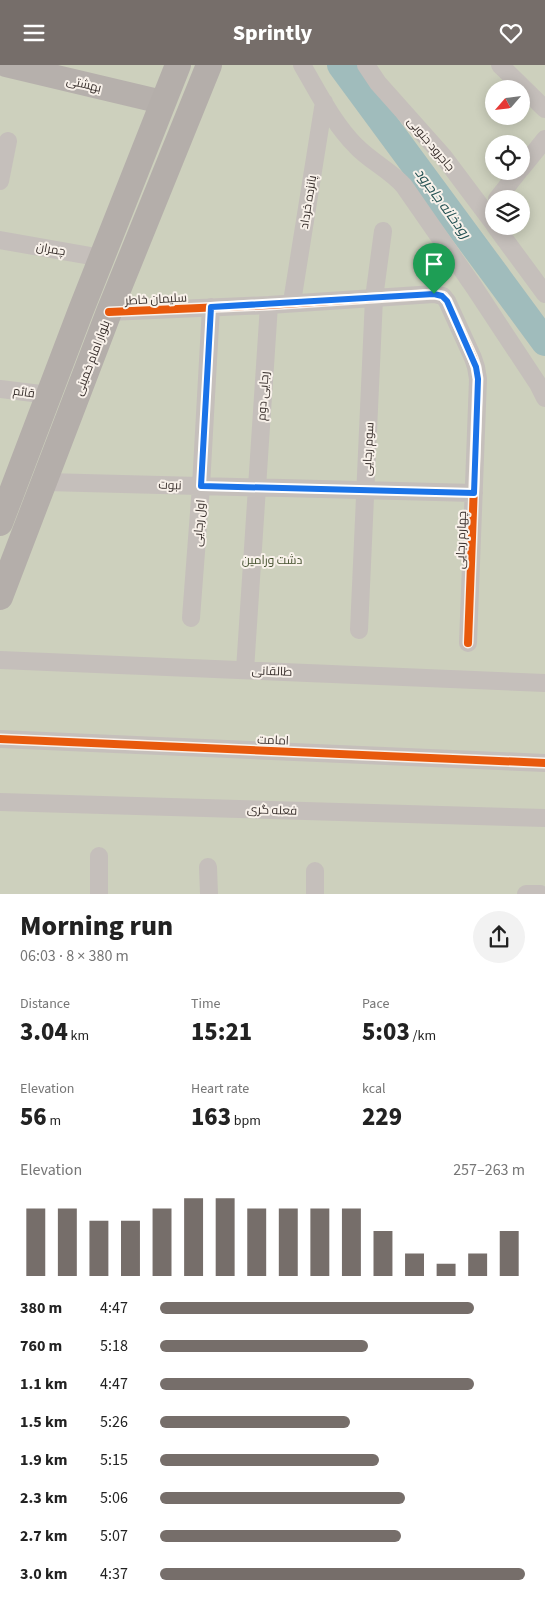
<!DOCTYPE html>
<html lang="en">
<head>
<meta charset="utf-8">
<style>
  :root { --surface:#fff; --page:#f2f2f2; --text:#222; --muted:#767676; --accent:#766e6a }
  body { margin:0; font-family:"Source Sans 3",Cairo,sans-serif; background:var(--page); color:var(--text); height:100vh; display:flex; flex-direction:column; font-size:19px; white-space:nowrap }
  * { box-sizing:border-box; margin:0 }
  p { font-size:16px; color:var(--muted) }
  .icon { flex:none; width:28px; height:28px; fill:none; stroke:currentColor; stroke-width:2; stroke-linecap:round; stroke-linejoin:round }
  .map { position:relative; height:829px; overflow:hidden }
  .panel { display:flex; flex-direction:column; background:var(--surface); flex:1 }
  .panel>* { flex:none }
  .needle { width:32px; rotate:242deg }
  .buttons { position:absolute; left:485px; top:15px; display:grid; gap:10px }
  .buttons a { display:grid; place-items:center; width:45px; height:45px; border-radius:50%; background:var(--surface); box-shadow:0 2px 12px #0003; font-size:25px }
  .pin { position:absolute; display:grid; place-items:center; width:42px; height:42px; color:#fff; margin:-51px -21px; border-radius:50% 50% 50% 0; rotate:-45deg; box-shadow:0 0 5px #0007 }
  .pin .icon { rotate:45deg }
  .round { display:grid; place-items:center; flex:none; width:52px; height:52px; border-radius:26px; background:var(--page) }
  .summary { display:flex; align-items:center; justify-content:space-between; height:85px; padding:0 20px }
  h1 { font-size:28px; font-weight:800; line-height:38px }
  .stats { display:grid; grid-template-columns:repeat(3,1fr); gap:8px; height:85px; padding:5px 20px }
  .stats div { display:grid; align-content:center }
  .stats b { font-size:25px; font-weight:800 }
  .stats small { font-size:14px; font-weight:400 }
  .stats p { font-size:14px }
  .chart { height:140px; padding:10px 20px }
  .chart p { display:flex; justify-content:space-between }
  .chart svg { width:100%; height:90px; margin-top:5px; stroke:var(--accent); stroke-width:6 }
  ul { padding:0 20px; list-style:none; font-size:16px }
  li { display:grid; grid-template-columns:80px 60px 1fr; align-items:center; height:38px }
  li i { height:12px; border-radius:6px; background:var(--accent) }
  header { display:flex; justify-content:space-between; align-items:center; height:65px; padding:0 20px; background:var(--accent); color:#fff; font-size:22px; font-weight:800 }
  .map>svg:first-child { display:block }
  .green { fill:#cdd0bd; fill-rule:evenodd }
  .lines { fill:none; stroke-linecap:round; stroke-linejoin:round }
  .river { stroke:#a0bcbc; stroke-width:28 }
  .street { stroke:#c5bfbb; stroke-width:18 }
  .secondary { stroke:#b6b0ac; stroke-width:24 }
  .primary { stroke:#b4aeaa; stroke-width:26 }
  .cycleway-casing { stroke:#f8f1ea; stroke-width:11 }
  .cycleway { stroke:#e8590c; stroke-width:8 }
  .route-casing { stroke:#fff; stroke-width:10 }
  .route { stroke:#1a73e8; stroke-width:6 }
  .labels { text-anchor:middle; stroke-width:4; stroke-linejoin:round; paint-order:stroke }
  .street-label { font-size:12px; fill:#362d2a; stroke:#f8f1ea }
  .park-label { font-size:12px; fill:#465230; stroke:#f8f1ea }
  .water-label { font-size:14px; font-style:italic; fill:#235153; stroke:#f8f1ea }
</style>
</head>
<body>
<header><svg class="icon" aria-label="menu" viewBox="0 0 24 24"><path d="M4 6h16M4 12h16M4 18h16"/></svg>Sprintly<svg class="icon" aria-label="heart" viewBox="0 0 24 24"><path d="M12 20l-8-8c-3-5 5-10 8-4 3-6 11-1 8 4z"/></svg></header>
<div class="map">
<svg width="545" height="829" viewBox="0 0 545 829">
  <rect width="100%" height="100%" fill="#ece7e2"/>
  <!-- green -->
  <path class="green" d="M0,0H545V829H0ZM494,24H521V51H494ZM494,79H521V106H494ZM494,134H521V161H494Z"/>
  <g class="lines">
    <!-- river -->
    <path class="river" d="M341,0L545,277"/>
    <!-- street -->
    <path class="street" d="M302,0C318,27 333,58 356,81C370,96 390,105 404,121L474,222L538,319L545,333
      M366,0L378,18L443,91L494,159
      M500,0L545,44
      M521,104L545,74
      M0,116L8,76
      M497,134L519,106
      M495,161L545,229
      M0,175L102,193
      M292,237L324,37
      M109,247L269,240L434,229L443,231L447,236L473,293L476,302L478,314L468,578
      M0,324L49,330
      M46,417L474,428
      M191,553L201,421L211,242
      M359,565L374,233L383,166
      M0,595L545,618
      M245,605L269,240
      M0,674L545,698
      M0,737L545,753
      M208,802L209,829
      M315,806V829
      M99,829V791
      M526,829H540"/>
    <!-- secondary -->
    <path class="secondary" d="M6,0L162,37"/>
    <!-- primary -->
    <path class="primary" d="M0,458L81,245L178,0
      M0,532L109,247L209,0"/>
    <defs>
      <path id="cycleway" d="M109,247L269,240L434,229L443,231L447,236L473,293L476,302L478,314L468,578
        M0,674L545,698"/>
    </defs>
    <!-- cycleway casing -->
    <use href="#cycleway" class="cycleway-casing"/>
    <!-- cycleway -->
    <use href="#cycleway" class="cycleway"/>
  </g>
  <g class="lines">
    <defs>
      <path id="route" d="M434,229L442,231L447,236L476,302L478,314L474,428L201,421L211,242Z"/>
    </defs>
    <!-- route casing -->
    <use href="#route" class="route-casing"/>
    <!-- route -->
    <use href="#route" class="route"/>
  </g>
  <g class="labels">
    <!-- street labels -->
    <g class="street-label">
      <text transform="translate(84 19) rotate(13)" y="4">بهشتی</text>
      <text transform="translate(431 79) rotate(50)" y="4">جاجرود جنوبی</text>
      <text transform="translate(308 137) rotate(-81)" y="4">پانزده خرداد</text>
      <text transform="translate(51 184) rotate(10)" y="4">چمران</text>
      <text transform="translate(156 234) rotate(-3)" y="4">سلیمان خاطر</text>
      <text transform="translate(92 293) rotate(-69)" y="4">بلوار امام خمینی</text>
      <text transform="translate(24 327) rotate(8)" y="4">قائم</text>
      <text transform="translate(263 331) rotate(-86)" y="4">رجایی دوم</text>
      <text transform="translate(368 384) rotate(-87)" y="4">سوم رجایی</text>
      <text transform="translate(170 420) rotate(2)" y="4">نبوت</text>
      <text transform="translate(199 458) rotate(-86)" y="4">اول رجایی</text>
      <text transform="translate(461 475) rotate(-88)" y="4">چهارم رجایی</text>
      <text transform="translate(272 606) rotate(2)" y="4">طالقانی</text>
      <text transform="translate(273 675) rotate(2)" y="4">امامت</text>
      <text transform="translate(272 745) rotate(2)" y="4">فعله گری</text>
    </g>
    <!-- park labels -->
    <g class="park-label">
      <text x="272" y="499">دشت ورامین</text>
    </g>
    <!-- water labels -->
    <g class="water-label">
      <text transform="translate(443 138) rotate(54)" y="5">رودخانه جاجرود</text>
    </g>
  </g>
</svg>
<div class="buttons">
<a><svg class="needle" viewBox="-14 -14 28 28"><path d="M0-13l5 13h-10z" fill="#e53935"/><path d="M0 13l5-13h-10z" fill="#767676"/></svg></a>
<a><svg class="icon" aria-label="locate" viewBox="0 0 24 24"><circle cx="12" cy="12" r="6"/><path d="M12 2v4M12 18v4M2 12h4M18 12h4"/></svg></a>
<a><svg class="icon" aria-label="layers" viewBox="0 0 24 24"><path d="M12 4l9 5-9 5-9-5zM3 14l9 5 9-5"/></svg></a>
</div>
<div class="pin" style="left:434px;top:229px;background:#1e9e55"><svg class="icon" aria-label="arrive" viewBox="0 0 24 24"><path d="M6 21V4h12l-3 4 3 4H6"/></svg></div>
</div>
<section class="panel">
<div class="summary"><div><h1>Morning run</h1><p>06:03 · 8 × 380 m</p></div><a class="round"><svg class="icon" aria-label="share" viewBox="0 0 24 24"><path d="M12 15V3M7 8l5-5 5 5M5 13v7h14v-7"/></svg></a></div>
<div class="stats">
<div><p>Distance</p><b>3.04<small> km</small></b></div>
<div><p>Time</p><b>15:21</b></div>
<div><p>Pace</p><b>5:03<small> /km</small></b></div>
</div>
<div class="stats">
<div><p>Elevation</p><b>56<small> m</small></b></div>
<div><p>Heart rate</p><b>163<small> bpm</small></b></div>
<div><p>kcal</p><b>229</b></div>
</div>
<div class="chart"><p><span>Elevation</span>257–263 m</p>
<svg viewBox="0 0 160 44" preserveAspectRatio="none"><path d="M5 44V11M15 44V11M25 44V17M35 44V17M45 44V11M55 44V6M65 44V6M75 44V11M85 44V11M95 44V11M105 44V11M115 44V22M125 44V33M135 44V38M145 44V33M155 44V22"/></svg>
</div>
<ul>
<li><b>380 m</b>4:47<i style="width:86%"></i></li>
<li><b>760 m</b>5:18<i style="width:57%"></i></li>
<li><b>1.1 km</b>4:47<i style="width:86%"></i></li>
<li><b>1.5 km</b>5:26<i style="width:52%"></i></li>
<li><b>1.9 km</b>5:15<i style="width:60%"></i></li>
<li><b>2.3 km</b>5:06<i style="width:67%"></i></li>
<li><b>2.7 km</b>5:07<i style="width:66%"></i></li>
<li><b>3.0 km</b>4:37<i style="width:100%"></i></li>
</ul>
</section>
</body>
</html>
